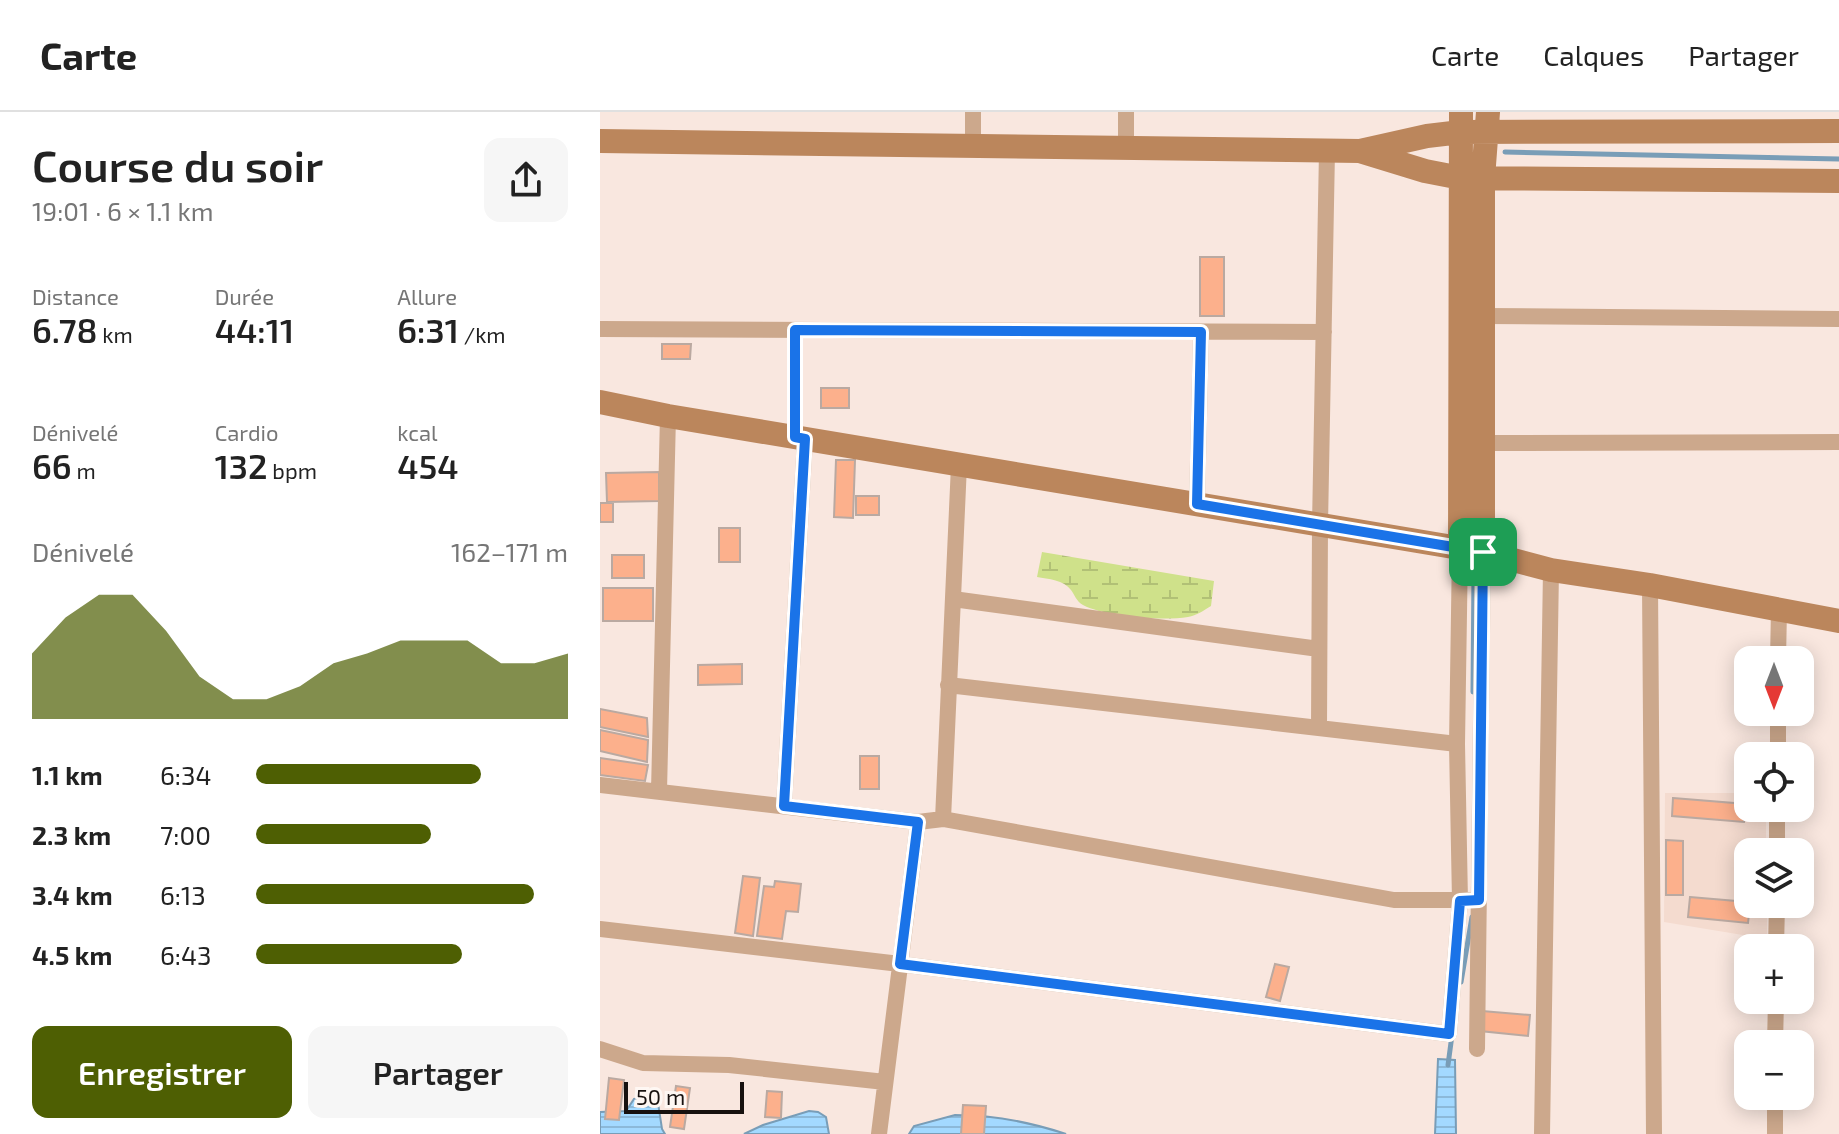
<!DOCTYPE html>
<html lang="fr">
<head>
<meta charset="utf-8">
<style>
  :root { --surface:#fff; --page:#f6f6f6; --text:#222; --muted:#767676; --line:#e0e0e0; --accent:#4e5f03 }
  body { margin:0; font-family:"Exo 2",sans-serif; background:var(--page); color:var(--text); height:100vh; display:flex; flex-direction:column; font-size:30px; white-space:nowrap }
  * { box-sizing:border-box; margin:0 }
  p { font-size:26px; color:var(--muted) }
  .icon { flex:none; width:44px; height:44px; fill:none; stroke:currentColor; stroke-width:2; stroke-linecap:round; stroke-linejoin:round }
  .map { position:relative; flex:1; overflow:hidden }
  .drawer { display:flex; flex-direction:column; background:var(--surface); width:600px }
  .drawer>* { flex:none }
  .needle { width:52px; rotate:180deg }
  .fabs { position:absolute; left:1134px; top:534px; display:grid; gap:16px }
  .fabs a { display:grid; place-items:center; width:80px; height:80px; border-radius:16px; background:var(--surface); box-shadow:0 4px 20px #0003; font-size:40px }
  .scale { position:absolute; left:24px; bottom:20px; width:120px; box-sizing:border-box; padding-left:8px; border:4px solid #17110f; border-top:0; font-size:22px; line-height:28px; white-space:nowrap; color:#17110f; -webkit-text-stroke:6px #fef7f3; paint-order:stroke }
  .pin { position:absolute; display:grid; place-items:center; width:68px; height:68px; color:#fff; margin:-34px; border-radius:16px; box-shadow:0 4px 12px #0006 }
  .round { display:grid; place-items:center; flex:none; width:84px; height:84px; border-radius:16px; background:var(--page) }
  .head { display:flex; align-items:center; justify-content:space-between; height:136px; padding:0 32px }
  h1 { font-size:44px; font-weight:600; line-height:60px }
  .figures { display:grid; grid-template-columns:repeat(3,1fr); gap:12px; height:136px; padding:8px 32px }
  .figures div { display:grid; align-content:center }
  .figures b { font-size:34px; font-weight:600 }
  .figures small { font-size:22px; font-weight:400 }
  .figures p { font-size:22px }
  .chart { height:224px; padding:16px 32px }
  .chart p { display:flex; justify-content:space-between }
  .chart svg { width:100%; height:144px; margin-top:8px; fill:var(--accent); opacity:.7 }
  .button { display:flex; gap:16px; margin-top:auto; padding:16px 32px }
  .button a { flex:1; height:92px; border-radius:16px; background:var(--accent); color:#fff; font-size:32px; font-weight:600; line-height:92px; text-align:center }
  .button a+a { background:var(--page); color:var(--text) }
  ul { padding:0 32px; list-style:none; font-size:26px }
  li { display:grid; grid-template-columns:128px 96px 1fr; align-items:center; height:60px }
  li i { height:20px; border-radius:10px; background:var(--accent) }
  header { display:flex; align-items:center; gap:48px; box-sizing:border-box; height:112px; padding:0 40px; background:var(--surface); border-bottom:2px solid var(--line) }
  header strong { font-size:38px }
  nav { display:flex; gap:44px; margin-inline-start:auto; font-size:28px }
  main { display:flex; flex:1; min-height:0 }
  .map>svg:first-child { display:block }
  .built { fill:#f4dbcf }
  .wetland { fill:url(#wetland-marsh) }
  .water { fill:url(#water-rules); stroke:#799db7; stroke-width:2 }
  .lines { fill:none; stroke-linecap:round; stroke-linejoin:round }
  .stream { stroke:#799db7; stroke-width:5 }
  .building { fill:#fcb08c; stroke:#baa9a1; stroke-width:2 }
  .street { stroke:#cca88c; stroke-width:16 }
  .secondary { stroke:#bb865c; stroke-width:24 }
  .route-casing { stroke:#fff; stroke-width:16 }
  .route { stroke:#1a73e8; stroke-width:10 }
</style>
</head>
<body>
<header>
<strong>Carte</strong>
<nav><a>Carte</a><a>Calques</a><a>Partager</a></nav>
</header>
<main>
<section class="drawer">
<div class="head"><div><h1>Course du soir</h1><p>19:01 · 6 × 1.1 km</p></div><a class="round"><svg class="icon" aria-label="share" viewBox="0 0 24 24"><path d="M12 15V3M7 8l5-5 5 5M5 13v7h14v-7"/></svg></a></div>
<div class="figures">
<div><p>Distance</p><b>6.78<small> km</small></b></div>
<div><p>Durée</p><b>44:11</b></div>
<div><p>Allure</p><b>6:31<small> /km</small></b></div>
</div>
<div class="figures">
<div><p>Dénivelé</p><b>66<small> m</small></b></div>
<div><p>Cardio</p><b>132<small> bpm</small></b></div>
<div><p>kcal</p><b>454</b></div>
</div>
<div class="chart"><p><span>Dénivelé</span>162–171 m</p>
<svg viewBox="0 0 160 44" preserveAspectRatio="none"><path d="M0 44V24L10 13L20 6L30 6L40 17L50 31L60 38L70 38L80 34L90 27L100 24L110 20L120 20L130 20L140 27L150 27L160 24V44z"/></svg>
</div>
<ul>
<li><b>1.1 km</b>6:34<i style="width:72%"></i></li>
<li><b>2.3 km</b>7:00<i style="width:56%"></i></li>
<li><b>3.4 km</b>6:13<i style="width:89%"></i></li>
<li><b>4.5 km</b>6:43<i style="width:66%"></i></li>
</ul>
<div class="button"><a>Enregistrer</a><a>Partager</a></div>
</section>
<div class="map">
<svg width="1239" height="1022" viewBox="0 0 1239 1022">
  <defs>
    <pattern id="wetland-marsh" width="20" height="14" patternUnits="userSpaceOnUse" patternTransform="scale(2)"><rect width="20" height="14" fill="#cfe18a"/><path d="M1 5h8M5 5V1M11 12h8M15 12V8" fill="none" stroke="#b1c076"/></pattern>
    <pattern id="water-rules" width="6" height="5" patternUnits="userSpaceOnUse" patternTransform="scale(2)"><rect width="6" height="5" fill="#a3d9ff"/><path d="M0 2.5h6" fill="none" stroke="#8cb9d9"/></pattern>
  </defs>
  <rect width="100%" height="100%" fill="#f9e7df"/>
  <!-- built -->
  <path class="built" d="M1065,681H1148V696H1166V740H1148V792H1167V827L1064,810Z"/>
  <!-- wetland -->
  <path class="wetland" d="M442,440L614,469L611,494C603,499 597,503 588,505C562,509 506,505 483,493C476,489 475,483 471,478C464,468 448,467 437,465Z"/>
  <!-- water -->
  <path class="water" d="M838,947L855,948L856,1022H835Z
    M47,985L58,991L62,1017L65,1022H0V1000L26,999L34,987Z
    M209,999L218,1000L226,1005L229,1022H144L163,1013Z
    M355,1003C394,1003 430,1010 466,1022H309L314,1014Z"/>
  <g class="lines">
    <!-- stream -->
    <path class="stream" d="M905,40L1239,47
      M873,580L874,458
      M861,870L872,805
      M848,953L852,923"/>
  </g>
  <!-- building -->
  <path class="building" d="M600,145H624V204H600Z
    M62,232H91L90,247H62Z
    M221,276H249V296H221Z
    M236,348H255L253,406L234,405Z
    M59,360V389L7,390L6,361Z
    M256,384H279V403H256Z
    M0,391H13V410H0Z
    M119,416H140V450H119Z
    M12,443H44V466H12Z
    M3,476H53V509H3Z
    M142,552V572L98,573V553Z
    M0,597L47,606L48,625L0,615Z
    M0,618L48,628L47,650L0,639Z
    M260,644H279V677H260Z
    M0,646L48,653L45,669L0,663Z
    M1073,686L1146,692L1144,710L1072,704Z
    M1066,728L1083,729V783H1066Z
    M143,764L160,766L153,824L135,821Z
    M175,769L201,772L198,800L186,799L182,827L157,824L164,774L174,775Z
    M1090,785L1148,790L1150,792L1148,811L1088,805Z
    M675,852L689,855L680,889L666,885Z
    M882,899L930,903L928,924L880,919Z
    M9,966L24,968L19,1008L5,1007Z
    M76,974L90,976L84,1017L70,1015Z
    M167,979L182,980L181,1006L165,1005Z
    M363,993L386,994L384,1022H361Z"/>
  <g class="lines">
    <!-- street -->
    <path class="street" d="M373,35V0
      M526,37V0
      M885,204L1239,207
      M0,217L724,220
      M195,218V325
      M884,331L1239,330
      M597,392L601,220
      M1050,473L1054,1022
      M353,487L719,537
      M1178,548L1179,497
      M348,573L857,632
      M719,615L720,413L727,39
      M1178,644V600
      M0,673L318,710L343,707L794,788H879
      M59,679L68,304
      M184,694L205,327
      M343,707L359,353
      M1177,740V696
      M0,817L300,852L849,922L860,789L857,632L860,436
      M1176,836L1177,792
      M1175,932L1176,888
      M0,937L43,951L129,953L285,970
      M877,937L883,440
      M279,1022L318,710
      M942,1022L951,458
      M1175,1022V984"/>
    <!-- secondary -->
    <path class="secondary" d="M0,29L760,39L827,24L861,20L1239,19
      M763,40L825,59L861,66L1239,69
      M0,290L68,304L883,440L951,458L1050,473L1239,509
      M860,436L861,0
      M883,440V66L888,0"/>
  </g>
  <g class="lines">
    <defs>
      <path id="route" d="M195,218L601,220L597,392L883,440L879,788L860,789L849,922L300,852L318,710L184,694L205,327L195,325Z"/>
    </defs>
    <!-- route casing -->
    <use href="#route" class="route-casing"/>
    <!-- route -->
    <use href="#route" class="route"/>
  </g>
</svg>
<div class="fabs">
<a><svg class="needle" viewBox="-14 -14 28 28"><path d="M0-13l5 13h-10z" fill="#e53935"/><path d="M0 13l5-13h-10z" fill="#767676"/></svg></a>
<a><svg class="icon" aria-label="locate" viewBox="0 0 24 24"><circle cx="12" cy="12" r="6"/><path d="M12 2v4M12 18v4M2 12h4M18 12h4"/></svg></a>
<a><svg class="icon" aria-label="layers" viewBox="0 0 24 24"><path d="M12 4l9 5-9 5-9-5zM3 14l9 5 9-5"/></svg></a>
<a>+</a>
<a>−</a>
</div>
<div class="scale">50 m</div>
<div class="pin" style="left:883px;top:440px;background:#1e9e55"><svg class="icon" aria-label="arrive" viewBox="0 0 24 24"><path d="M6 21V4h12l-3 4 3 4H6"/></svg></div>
</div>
</main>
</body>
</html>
